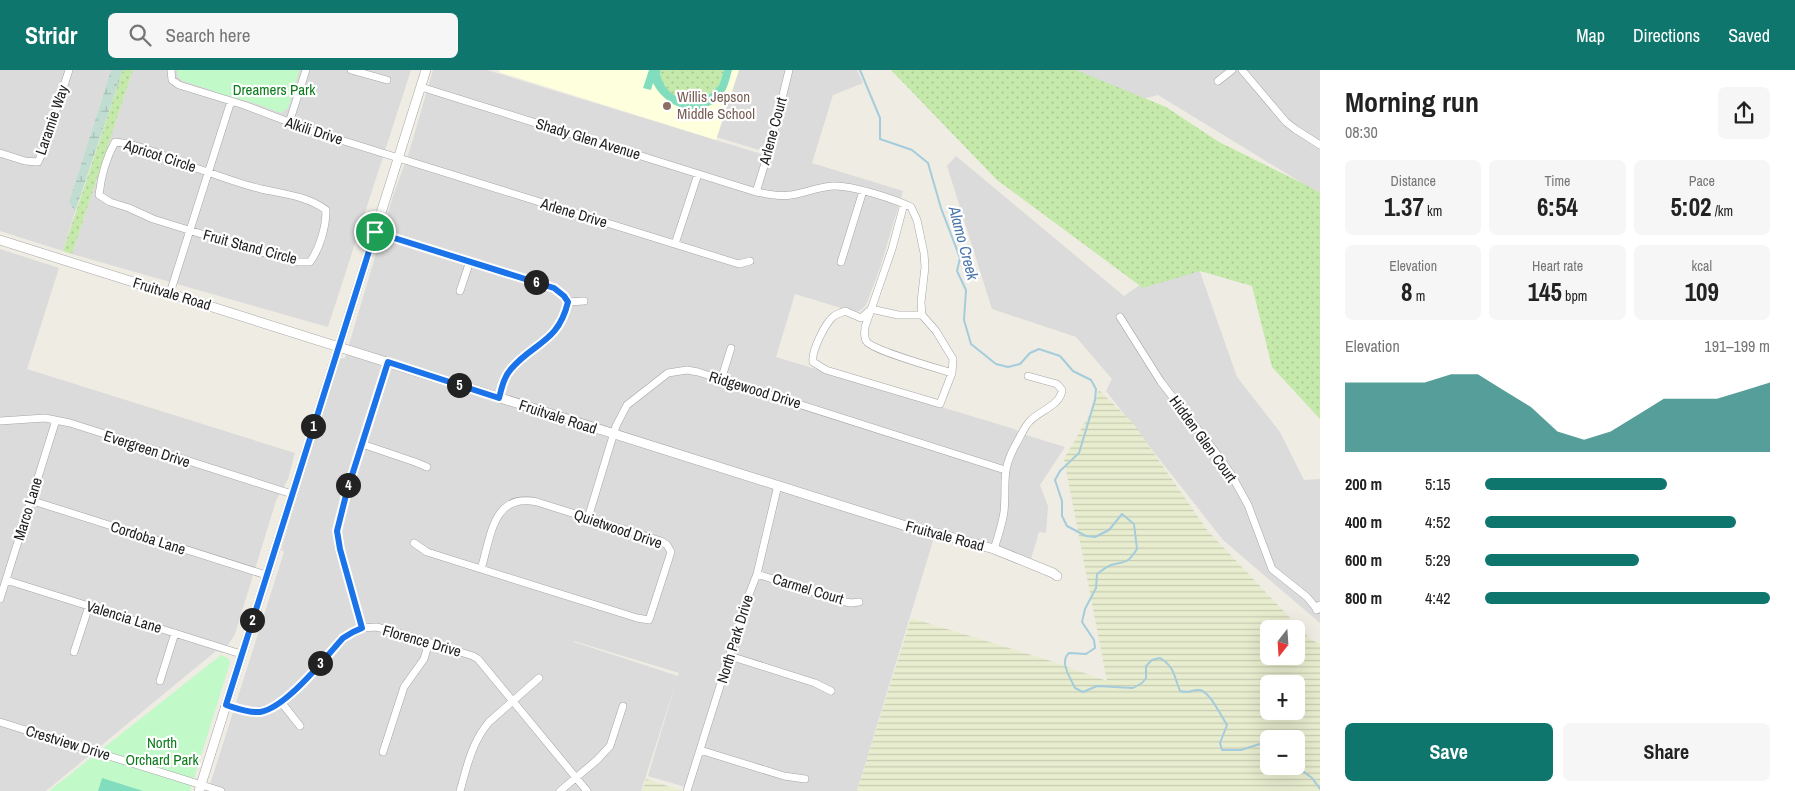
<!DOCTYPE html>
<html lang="en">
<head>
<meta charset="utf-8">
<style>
  :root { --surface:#fff; --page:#f6f6f6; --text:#222; --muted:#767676; --accent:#0f766e }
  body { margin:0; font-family:"Archivo Narrow",sans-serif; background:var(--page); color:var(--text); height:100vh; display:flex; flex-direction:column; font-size:19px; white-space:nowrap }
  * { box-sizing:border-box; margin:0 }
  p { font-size:16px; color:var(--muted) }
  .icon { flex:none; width:28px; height:28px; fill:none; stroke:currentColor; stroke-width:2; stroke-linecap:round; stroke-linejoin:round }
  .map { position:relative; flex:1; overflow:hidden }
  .sheet { display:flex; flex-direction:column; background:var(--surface); width:475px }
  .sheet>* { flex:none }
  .needle { width:32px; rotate:197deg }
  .fabs { position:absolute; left:1260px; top:550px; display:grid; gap:10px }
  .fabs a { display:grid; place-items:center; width:45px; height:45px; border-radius:8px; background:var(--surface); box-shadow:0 5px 20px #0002; font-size:25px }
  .pin { position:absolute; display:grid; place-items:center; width:42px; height:42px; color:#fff; margin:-21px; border:2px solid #fff; border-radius:50%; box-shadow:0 1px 5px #0007 }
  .km { position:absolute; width:25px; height:25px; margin:-12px; border-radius:50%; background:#222; color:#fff; font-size:14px; line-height:25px; text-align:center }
  .round { display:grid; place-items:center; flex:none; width:52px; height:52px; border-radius:8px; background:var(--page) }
  .headline { display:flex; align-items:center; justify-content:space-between; height:85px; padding:0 25px }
  h1 { font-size:28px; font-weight:800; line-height:38px }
  .metrics { display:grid; grid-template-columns:repeat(3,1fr); gap:8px; height:85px; padding:5px 25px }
  .metrics div { display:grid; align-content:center; border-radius:8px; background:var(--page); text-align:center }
  .metrics b { font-size:25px; font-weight:800 }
  .metrics small { font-size:14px; font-weight:400 }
  .metrics p { font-size:14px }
  .chart { height:140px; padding:10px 25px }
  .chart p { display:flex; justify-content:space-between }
  .chart svg { width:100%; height:90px; margin-top:5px; fill:var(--accent); opacity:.7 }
  .action { display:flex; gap:10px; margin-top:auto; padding:10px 25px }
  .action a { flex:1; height:58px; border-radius:8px; background:var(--accent); color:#fff; font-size:20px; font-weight:800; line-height:58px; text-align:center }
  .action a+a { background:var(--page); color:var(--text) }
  ul { padding:0 25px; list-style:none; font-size:16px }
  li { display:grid; grid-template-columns:80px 60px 1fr; align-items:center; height:38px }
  li i { height:12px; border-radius:6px; background:var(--accent) }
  header { display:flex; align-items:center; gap:30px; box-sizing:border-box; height:70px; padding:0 25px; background:var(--accent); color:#fff }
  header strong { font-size:24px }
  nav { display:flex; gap:28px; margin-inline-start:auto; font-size:18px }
  .search { width:350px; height:45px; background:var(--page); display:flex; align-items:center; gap:12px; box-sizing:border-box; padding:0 18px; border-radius:8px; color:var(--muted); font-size:19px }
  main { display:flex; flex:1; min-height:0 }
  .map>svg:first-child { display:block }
  .residential { fill:#dcdbdb; fill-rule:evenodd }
  .education { fill:#fdffdd }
  .farmland { fill:url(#farmland-rules); fill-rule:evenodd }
  .grass { fill:url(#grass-dots) }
  .wetland { fill:url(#wetland-marsh) }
  .park { fill:#c1f9c8 }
  .pitch { fill:#82ddbf }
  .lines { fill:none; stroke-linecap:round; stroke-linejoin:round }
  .stream { stroke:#a4ccdc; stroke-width:2 }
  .minor-casing { stroke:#a5a5a5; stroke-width:8 }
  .tertiary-casing { stroke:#a5a5a5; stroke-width:10 }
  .minor { stroke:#fff; stroke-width:7 }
  .tertiary { stroke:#fff; stroke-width:9 }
  .route-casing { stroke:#fff; stroke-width:10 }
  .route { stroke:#1a73e8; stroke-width:6 }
  .education-dot { fill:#8d6e63; stroke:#fff; stroke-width:2 }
  .labels { text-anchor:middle; stroke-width:4.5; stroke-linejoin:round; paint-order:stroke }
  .park-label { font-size:15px; fill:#0c7b1c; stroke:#fff }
  .education-label { font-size:15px; fill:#785e54; stroke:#fff; text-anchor:start }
  .street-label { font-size:15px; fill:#1e1e1e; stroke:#fff }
  .water-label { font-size:16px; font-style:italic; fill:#4b76ac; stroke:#fff }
</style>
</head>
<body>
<header>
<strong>Stridr</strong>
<div class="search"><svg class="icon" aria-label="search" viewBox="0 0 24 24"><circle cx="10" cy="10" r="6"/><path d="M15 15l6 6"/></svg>Search here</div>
<nav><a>Map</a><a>Directions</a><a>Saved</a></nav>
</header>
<main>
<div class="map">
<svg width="1320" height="721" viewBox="0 0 1320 721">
  <defs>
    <pattern id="farmland-rules" width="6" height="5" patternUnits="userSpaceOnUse" patternTransform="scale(1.25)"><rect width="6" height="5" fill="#e9edcf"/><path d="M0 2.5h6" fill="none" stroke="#c7cbb1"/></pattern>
    <pattern id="grass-dots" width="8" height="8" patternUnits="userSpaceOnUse" patternTransform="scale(1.25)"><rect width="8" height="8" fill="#c5e9aa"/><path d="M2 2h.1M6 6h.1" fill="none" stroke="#a9c792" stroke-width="1.8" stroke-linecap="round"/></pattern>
    <pattern id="wetland-marsh" width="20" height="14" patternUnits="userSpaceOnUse" patternTransform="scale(1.25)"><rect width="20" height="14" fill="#c1ddd1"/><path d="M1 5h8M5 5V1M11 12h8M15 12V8" fill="none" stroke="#a5bdb3"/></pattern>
  </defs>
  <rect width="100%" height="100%" fill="#efece4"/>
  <!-- residential -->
  <path class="residential" d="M0,0H111L69,132L75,142L63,181L0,161Z
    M133,0H180L289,35L299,0H411L328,257L72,184Z
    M433,0H487L771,87L772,84L716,67L736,0H857L863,13L833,25L812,93L903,121L880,198L866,235L860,241L854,242L795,224L776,287L1014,359L1029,366L1065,377L1040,415L1048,436L1046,463L1039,462L1031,489L936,461L857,721H690L682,716L648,706L677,609L641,721H208L284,482L281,480L338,292L340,289L345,288L393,126L410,79ZM574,571L679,603L678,606L574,572Z
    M1065,0H1320V124L1158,25L1111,38Z
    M956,86L1124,226L1192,179L1237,307L1280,362L1304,410L1320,409V553L1223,470L1106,321L1112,309L1076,267L992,239L947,96Z
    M0,179L59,198L27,299L295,383L288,409L276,431L235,564L223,583L216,581L46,721H0Z"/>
  <!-- education -->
  <path class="education" d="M500,0H739L716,70L499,2Z"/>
  <!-- farmland -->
  <path class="farmland" d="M1099,320L1133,353L1207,460L1310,569L1320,574V721H857L911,548L1051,591L1107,611L1064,389L1092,340ZM1269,559H1296V586H1269ZM1269,614H1296V641H1269ZM1269,669H1296V696H1269Z
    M646,709L683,721H642Z"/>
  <!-- grass -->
  <path class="grass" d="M123,0H133L72,184L63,181Z
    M660,0H724C722,6 721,14 717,18C696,39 661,32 660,0Z
    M891,0H1076L1166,37L1219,72L1308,116L1320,123V349L1272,297L1252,216L1200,201L1143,218L997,110Z"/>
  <!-- wetland -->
  <path class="wetland" d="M111,0H123L75,142L69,132Z"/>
  <!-- park -->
  <path class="park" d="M177,0H299V2L288,38L281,43L254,33L220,24L211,20L183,11L178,7Z
    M221,585L228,588L230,593L190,721H49Z"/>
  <!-- pitch -->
  <path class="pitch" d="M649,0H660C661,26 690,39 711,23C714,20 717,18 719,15C721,11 722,5 724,0H732C730,6 729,13 726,19C708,51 669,43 653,13L651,20L643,18Z
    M102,708L143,721H98Z"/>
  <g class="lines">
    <!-- stream -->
    <path class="stream" d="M860,0L880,48V69L912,80L928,93L941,138L960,188L957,201L966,220L964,250L971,274L996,294L1008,297L1020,294L1030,283L1039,279L1060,286L1073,301L1091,310L1096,319L1095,330L1079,383L1060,401L1055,410L1062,431V446L1067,456L1086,466L1095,467L1109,460L1122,444L1134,454L1137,479C1127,494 1127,491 1111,495C1106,497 1101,501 1097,504L1096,518L1085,539L1082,552L1094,570L1095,578L1086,584L1069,583C1059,592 1070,607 1075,618L1083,622L1097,616L1133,618L1142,613L1146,608V596L1152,590L1160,588C1174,596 1174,606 1180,621C1190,624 1192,619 1200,620C1210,622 1221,646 1227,655L1220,673L1222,680H1241L1269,671
      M1296,696L1312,708L1320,719"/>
    <defs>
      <path id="minor" d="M171,0L172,10L179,15L244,35L315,62L726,190L739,194L750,191
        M351,0L387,10
        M1242,0L1286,52L1295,59L1320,75
        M1218,11L1232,0
        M421,17L756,122C768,124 779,127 791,125C805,123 818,117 833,116C852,115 894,129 911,137L917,150L924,183L925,197L921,232L922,245L936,261L953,289L952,303C936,298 875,281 867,272C863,268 865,262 865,257L892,179L904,134
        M289,53L306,0
        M115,72C145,75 171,90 199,99C220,106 240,114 261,119C284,124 307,126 326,140C326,157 320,178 310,192H298L279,186L256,181L153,149L129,138L110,132L99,125C101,107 106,88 115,72Z
        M0,83L25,91L38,92L43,81L69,0
        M756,122L771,74L789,0
        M375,162L554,218L564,226L568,232C558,273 534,272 511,299C504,307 502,318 499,328
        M675,174L698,104
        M841,192L863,121
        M460,221L470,191
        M170,223L231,31
        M568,232L584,231
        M922,245H898L871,239L861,248L845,241C841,243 837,244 834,246C825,253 811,282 813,292L826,300L940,334L952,303
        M1120,247L1161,312L1220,388L1232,406L1248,435L1272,499L1307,527L1317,539
        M721,310L731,278
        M0,351L45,348L70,353L292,424
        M362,374L415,392L427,397
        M30,430L266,505
        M588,448L616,356L627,335L668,303L687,300L698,302L1005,400
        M414,473L427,482L637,548L649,550L671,482L667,475L661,471L537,432C492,422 491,468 481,499
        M994,479C998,467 1002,455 1004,442C1007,413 1000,403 1016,374C1019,369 1026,354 1030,351C1039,341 1061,335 1062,320L1057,314L1028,306
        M757,504L841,531L851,533L859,532
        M6,510L241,584
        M0,529L56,350
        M362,558L339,479L337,461L347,421L388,292
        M74,582L89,536
        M730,586L815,613L831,621
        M160,611L175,563
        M281,632L300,656
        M226,635C254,644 268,645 291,624L343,569L353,561L362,558L376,557L389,560L473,586L478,589L587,721
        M0,652L221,721
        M700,680L784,706L805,709
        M383,682L404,617L424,589L429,572
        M460,721C467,696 472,672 489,652L539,608
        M560,721L597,690L610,676L623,636
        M687,721L748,527L757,504L778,415"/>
      <path id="tertiary" d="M0,170L925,462L936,463L994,479L1053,503L1057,506
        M1317,539L1320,536
        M199,721L426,0"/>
    </defs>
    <!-- minor casing -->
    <use href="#minor" class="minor-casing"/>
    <!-- tertiary casing -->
    <use href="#tertiary" class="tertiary-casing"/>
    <!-- minor -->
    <use href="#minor" class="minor"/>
    <!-- tertiary -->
    <use href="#tertiary" class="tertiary"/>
  </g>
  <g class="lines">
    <defs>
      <path id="route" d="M375,162L554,218L564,226L568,232C558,273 534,272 511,299C504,307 502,317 499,328L388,292L347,421L337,461L340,479L362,558L353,562L343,568C324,589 286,638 260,642C248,643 236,638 226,635Z"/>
    </defs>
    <!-- route casing -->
    <use href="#route" class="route-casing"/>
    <!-- route -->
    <use href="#route" class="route"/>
  </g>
  <!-- markers -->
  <circle class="education-dot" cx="667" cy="36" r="5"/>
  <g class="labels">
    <!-- park labels -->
    <g class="park-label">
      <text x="274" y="25">Dreamers Park</text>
      <text x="162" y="678">North<tspan x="162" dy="17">Orchard Park</tspan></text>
    </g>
    <!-- education labels -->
    <g class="education-label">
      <text x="677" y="32">Willis Jepson<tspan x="677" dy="17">Middle School</tspan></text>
    </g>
    <!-- street labels -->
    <g class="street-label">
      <text transform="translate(52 50) rotate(-71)" y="5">Laramie Way</text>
      <text transform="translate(314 61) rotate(18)" y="5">Alkili Drive</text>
      <text transform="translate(773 61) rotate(-75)" y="5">Arlene Court</text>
      <text transform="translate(588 69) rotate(17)" y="5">Shady Glen Avenue</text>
      <text transform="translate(160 86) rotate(18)" y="5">Apricot Circle</text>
      <text transform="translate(574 143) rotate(17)" y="5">Arlene Drive</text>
      <text transform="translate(250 177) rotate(15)" y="5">Fruit Stand Circle</text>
      <text transform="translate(172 224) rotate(17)" y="5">Fruitvale Road</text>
      <text transform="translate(755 320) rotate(17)" y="5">Ridgewood Drive</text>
      <text transform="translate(558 347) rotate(18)" y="5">Fruitvale Road</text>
      <text transform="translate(1203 369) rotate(54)" y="5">Hidden Glen Court</text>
      <text transform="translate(147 379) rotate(18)" y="5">Evergreen Drive</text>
      <text transform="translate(28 439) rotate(-73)" y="5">Marco Lane</text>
      <text transform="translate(618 459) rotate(19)" y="5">Quietwood Drive</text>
      <text transform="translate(945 466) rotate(15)" y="5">Fruitvale Road</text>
      <text transform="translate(148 468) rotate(18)" y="5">Cordoba Lane</text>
      <text transform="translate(808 519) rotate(17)" y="5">Carmel Court</text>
      <text transform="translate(124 547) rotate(17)" y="5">Valencia Lane</text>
      <text transform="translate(735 569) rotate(-73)" y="5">North Park Drive</text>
      <text transform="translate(422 571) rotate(16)" y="5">Florence Drive</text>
      <text transform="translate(68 673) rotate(17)" y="5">Crestview Drive</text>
    </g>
    <!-- water labels -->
    <g class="water-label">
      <text transform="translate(964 173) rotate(75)" y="6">Alamo Creek</text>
    </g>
  </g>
</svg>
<div class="fabs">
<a><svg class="needle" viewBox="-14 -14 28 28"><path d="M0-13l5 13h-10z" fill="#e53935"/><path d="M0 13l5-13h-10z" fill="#767676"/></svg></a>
<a>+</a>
<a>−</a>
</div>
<div class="pin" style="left:375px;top:162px;background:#1e9e55"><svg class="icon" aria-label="arrive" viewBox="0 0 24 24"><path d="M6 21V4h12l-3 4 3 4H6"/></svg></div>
<b class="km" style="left:313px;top:356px">1</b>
<b class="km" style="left:252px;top:550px">2</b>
<b class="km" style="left:320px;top:593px">3</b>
<b class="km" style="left:348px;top:415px">4</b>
<b class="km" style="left:459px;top:315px">5</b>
<b class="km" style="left:536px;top:212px">6</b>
</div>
<section class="sheet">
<div class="headline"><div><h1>Morning run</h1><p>08:30</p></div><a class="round"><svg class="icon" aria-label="share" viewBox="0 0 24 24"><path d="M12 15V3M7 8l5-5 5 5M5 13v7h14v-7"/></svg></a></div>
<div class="metrics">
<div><p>Distance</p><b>1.37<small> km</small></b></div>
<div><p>Time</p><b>6:54</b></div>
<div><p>Pace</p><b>5:02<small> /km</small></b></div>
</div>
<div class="metrics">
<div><p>Elevation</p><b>8<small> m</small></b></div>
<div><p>Heart rate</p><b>145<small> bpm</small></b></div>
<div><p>kcal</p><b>109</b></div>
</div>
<div class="chart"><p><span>Elevation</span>191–199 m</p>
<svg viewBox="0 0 160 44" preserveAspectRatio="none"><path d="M0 44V10L10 10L20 10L30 10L40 6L50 6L60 14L70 22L80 34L90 38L100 34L110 26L120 18L130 18L140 18L150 14L160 10V44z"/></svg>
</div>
<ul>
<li><b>200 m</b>5:15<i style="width:64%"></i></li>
<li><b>400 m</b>4:52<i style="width:88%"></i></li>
<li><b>600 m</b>5:29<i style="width:54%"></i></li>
<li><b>800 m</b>4:42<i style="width:100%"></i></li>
</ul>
<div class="action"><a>Save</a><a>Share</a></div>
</section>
</main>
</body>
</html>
